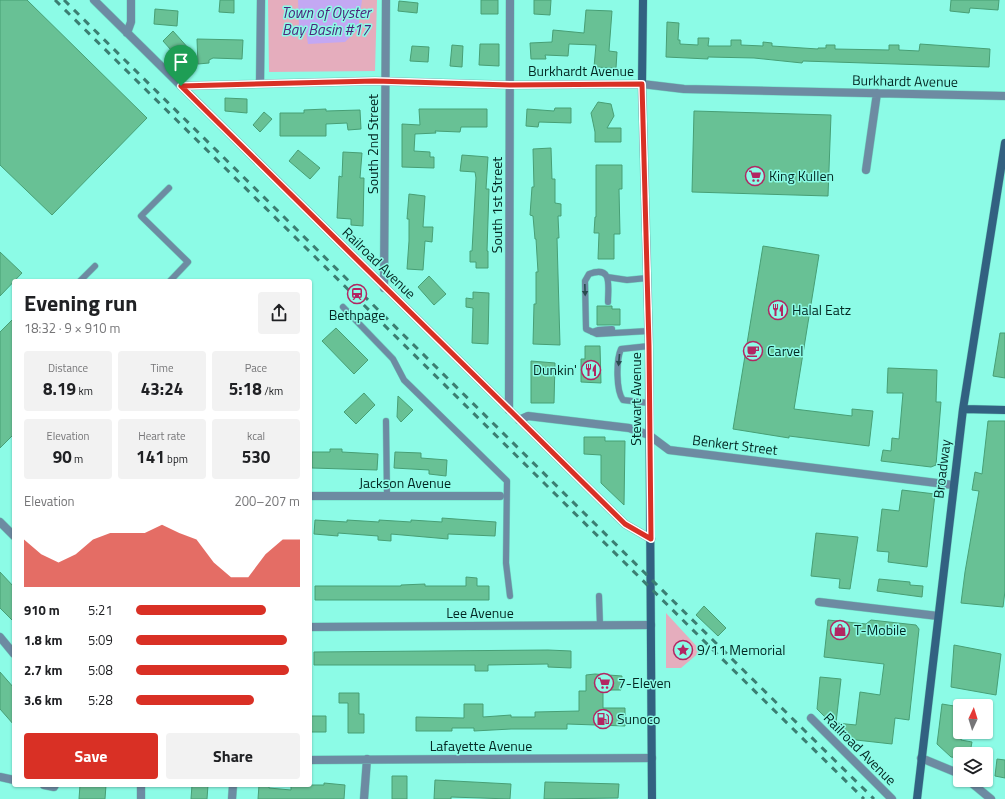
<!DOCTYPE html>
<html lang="en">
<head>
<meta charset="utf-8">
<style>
  :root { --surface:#fff; --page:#f2f2f2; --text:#202124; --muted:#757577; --accent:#d93025 }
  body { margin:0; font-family:"Titillium Web",sans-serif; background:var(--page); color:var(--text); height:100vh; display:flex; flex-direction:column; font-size:15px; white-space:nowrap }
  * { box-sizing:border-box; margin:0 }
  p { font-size:13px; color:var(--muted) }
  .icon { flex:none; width:22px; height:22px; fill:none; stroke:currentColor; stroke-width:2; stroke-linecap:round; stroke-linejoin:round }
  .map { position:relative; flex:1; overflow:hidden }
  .details { position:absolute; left:12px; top:279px; width:300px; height:508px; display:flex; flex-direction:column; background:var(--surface); border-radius:4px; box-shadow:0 1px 3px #0004 }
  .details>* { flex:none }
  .needle { width:26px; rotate:4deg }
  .buttons { position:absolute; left:953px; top:699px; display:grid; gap:8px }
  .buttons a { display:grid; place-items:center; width:40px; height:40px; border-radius:4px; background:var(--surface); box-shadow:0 1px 3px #0004; font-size:20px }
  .pin { position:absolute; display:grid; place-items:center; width:34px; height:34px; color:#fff; margin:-41px -17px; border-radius:50% 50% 50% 0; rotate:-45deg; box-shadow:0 0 4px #0007 }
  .pin .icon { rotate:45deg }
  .round { display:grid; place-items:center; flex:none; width:42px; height:42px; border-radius:4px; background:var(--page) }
  .headline { display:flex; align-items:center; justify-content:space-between; height:68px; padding:0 12px }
  h1 { font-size:22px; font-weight:700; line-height:30px }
  .stats { display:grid; grid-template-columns:repeat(3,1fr); gap:6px; height:68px; padding:4px 12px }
  .stats div { display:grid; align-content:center; border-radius:4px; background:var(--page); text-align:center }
  .stats b { font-size:17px; font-weight:700 }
  .stats small { font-size:11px; font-weight:400 }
  .stats p { font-size:11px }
  .chart { height:112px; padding:8px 12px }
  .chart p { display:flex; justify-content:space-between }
  .chart svg { width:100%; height:72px; margin-top:4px; fill:var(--accent); opacity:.7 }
  .action { display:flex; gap:8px; margin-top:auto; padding:8px 12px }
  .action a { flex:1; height:46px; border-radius:4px; background:var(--accent); color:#fff; font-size:16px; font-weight:700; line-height:46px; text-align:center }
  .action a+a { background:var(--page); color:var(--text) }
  ul { padding:0 12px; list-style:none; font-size:13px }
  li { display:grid; grid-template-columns:64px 48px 1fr; align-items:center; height:30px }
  li i { height:10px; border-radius:5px; background:var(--accent) }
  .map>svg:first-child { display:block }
  .green { fill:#e5adbd }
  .water { fill:#c3a8f3 }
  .building { fill:#68c195; stroke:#479f75 }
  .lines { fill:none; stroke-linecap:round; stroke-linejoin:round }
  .lane-casing { stroke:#73d5c3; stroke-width:7 }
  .street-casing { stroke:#73d5c3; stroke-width:9 }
  .secondary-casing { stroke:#73d5c3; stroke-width:9 }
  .lane { stroke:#6d8ba2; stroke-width:6 }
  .street { stroke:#6d8ba2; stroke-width:8 }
  .secondary { stroke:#326181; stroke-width:8 }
  .rail { stroke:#3b7e72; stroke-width:3; stroke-dasharray:7 7; stroke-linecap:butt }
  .oneway { fill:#284b4f }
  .route-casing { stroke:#fff; stroke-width:8 }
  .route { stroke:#d93025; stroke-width:5 }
  .labels { text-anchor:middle; stroke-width:3; stroke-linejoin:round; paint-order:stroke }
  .street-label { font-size:14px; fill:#032823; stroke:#8cfbe6 }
  .poi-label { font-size:14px; fill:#032823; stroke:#8cfbe6; text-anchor:start }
  .water-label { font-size:15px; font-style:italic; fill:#4d267c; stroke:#8cfbe6 }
</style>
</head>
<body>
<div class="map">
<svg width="1005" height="799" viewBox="0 0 1005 799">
  <rect width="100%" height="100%" fill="#8cfbe6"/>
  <!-- green -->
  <path class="green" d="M268,0H377L375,71L269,72Z
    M666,613L701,651L681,668H666Z"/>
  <!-- water -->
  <path class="water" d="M298,0H362L358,29L345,42L308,44L306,32L292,38L299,24Z"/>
  <!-- building -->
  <path class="building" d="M0,0H27L147,118L52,215L0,165Z
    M220,0H234V13L219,12Z
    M481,0H498V14H481Z
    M534,0H551L550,15L534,14Z
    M951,0H999L998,10L970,8L969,13L950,11Z
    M399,1L418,3L417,13L398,11Z
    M155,9L178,11L177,26L154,24Z
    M586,10L612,11L609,51L617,52L616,68L594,67L596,45L569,44L568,56L545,55L546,59H531L530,43L552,42L553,30L584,33Z
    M667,22L679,23L678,40H680V44L698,45V38H709L708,46H731V40H741V45L763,46V42L772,43V46L818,49V48H826V45H835V49L889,50V45H899V50L919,51L920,44L990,49L989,67L803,61L802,63L754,58L708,57V59L666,57Z
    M173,31L190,50L179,59L163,41Z
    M197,39L243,40L242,59L213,58L209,60V63L198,64Z
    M480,44H499V66L479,65Z
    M452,45L463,46L462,67L450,66Z
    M412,46L429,47L428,62L410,61Z
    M225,98L247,99V113L225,111Z
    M598,102L611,104L614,116L607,128H621V142H595V132L591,113Z
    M555,108H571V123L539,122L538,127L526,126L527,109L554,111Z
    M326,109V111L360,110L361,129L348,130L347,123L326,124V136H280V113H304V110Z
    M419,109H487V127H461L460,132L435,131L436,133L415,134L414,151L430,152V157H434V168L402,167V124L420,125Z
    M694,111L831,115L828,196L692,192Z
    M264,112L272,119L260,132L253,125Z
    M551,148L552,179H555V203L561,204V216H558L559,238H557L560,345L533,344L534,304H536V272H538L536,239H535L533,216L530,215L532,187H534L533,149Z
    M298,150L320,168L310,179L289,161Z
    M343,152L362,153L360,178H364L363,226L351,225V219L337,218L339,176L342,177Z
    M462,155L488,157L486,189H489L487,251H488V268H476V262H470V251H472L476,178L475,172L460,171Z
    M596,165H622V189H619L620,234H614V259H598L599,233H594L595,217H596Z
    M409,194L425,196L423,227H433L432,242L425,241L423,270L407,269L409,241V219H407Z
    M763,246L819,255L794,409L852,416V409L873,411L869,446L789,436V438L733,429Z
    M0,252L22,273L0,296Z
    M429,276L446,294L434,305L418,287Z
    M473,292L489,293L488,344L472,343L473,308L466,307V298L473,299Z
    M597,306H612V309H620V325H597Z
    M14,318V434L0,448V332Z
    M336,328L368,360L354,374L322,341Z
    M1000,333H1005V378L993,376Z
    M585,346H600L601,383L581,382V359H585Z
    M531,361L555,363L554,403H531Z
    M888,368L937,370L936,402H941L936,465L931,467L881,461L883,450L891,451L892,438L899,439L903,393H887Z
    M364,393L375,405L356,424L344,412Z
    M398,396L413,410L401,422L397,417Z
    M988,421H1005V591L1003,607L961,603L965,572L979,491L972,490L975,472L982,474Z
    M584,437H605V441H625L624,505L601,483V455L584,454Z
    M330,449H342V452L378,454L377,470L312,468V452H330Z
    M395,452L421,453V458L447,460L446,476L429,474V470L394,468Z
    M902,490L935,494L927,567L888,562L889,552L877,551L882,509L899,511Z
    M442,518L496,522L495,536L448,534V539L391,534V541L378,540V536L338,533V536L314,534L315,520L347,522V520L379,522V520L411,522V520L442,522Z
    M816,533L858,537L850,589L839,588L840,579L811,576Z
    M0,572L14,587V622L0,608Z
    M466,577L477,578V586H489V600H315V586H401V585L425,584V586H466Z
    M879,579L910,582V585L923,586L922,597L877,591Z
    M704,606L726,628L718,636L696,615Z
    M828,620L866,624L871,620L916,625L919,629L909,720L895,718L892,744L847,739L817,709L820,677L841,679L836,723L856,725L860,692L880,695L884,664L824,657Z
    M954,645L1001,654L996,695L951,687Z
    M548,650L571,651V668L548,667V664L488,665V671H475V665H314V652Z
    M0,672L14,688V725L0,709Z
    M595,674L622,676L621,690H603V708H625V726L567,724V729H511L474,731V728H452V731H416V717L464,718V704H483V717L511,715V717H535V712L579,711V691H586V675Z
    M339,693H359V714H364V733H348V703H339Z
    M942,704L960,707V732H962L961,740L972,742L970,753L960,752L959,758L951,757L937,744Z
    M310,716H326V732H310Z
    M997,759L1005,760V778L995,776Z
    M392,776H407V799H392Z
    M435,780L511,784L510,799L451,797V799H434Z
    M545,782L619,784L618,798L544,799Z
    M324,783L345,785L344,799H258L259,785H269V788L291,790V785H324Z
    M80,785H106L105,799H79Z
    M192,785H208L207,799H191Z"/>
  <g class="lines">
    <defs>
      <path id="lane" d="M169,188L141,216L188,262L170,281
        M607,277L627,280L647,278
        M80,281L95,266
        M608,302C608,286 613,265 589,274L585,281L586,329L597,334L648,331
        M343,307L393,359L404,380L507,481L506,563L510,596
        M592,332L598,330L612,329
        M649,346L621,349C616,360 616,391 623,400L649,403
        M386,421L387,496
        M599,596L600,625"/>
      <path id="street" d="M94,0L625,524L651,539
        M127,33L131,22V0
        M260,84L261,0
        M181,86L375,81L510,85L642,84L684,89L1005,96
        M866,170L877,93
        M384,288L386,0
        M509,410L510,0
        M519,420L528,416L629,428L649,435L669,450L953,485
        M310,496H500
        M0,522L14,536
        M819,602L938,616
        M310,627L651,625
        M0,637L14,654
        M811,718L892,799
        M921,758L960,774
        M310,760L652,758
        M0,777L14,780
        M968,780L991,799
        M44,785L54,787L55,785
        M141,799V785
        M232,799L233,785
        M364,799L367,759"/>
      <path id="secondary" d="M643,0L642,84L649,346L652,799
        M963,409L1005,410
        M917,799L963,409L1005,143"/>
    </defs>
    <!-- lane casing -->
    <use href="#lane" class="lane-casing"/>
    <!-- street casing -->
    <use href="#street" class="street-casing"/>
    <!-- secondary casing -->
    <use href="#secondary" class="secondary-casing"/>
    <!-- lane -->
    <use href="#lane" class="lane"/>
    <!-- street -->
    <use href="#street" class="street"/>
    <!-- secondary -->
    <use href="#secondary" class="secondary"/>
    <!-- rail -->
    <path class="rail" d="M55,0L864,799
      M64,0L874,799"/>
  </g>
  <!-- one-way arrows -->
  <defs><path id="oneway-solid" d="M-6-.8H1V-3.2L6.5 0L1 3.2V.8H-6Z"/></defs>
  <g class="oneway">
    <use href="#oneway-solid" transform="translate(585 290) rotate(88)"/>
    <use href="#oneway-solid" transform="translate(619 360) rotate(95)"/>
  </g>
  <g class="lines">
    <defs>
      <path id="route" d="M375,81L510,85L642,84L649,346L651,539L625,524L181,86Z"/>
    </defs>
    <!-- route casing -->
    <use href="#route" class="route-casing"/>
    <!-- route -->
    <use href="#route" class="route"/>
  </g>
  <!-- icons -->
  <defs>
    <symbol id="supermarket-ring" viewBox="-11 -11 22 22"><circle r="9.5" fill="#8cfbe6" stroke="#b22662" stroke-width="1.5"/><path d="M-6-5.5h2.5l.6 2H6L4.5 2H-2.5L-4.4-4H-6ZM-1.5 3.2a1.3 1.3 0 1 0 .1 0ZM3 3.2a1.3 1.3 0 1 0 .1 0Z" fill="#b22662"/></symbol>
    <symbol id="station-ring" viewBox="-11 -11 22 22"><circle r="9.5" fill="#8cfbe6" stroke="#b22662" stroke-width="1.5"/><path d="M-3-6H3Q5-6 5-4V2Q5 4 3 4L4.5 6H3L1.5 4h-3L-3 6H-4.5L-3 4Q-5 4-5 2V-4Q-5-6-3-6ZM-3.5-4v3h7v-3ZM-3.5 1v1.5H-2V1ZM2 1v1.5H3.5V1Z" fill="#b22662"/></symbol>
    <symbol id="restaurant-ring" viewBox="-11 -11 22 22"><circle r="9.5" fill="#8cfbe6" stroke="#b22662" stroke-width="1.5"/><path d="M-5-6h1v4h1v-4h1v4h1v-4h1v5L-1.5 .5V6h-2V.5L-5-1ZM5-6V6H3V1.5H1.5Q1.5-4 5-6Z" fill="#b22662"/></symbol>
    <symbol id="cafe-ring" viewBox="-11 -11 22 22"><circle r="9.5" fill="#8cfbe6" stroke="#b22662" stroke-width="1.5"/><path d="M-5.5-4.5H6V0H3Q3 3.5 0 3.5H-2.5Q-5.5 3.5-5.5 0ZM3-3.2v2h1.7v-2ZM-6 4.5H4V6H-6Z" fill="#b22662"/></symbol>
    <symbol id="shop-ring" viewBox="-11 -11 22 22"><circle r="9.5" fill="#8cfbe6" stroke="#b22662" stroke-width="1.5"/><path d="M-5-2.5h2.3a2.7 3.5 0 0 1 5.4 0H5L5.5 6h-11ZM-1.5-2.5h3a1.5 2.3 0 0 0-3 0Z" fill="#b22662"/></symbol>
    <symbol id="sight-ring" viewBox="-11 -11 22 22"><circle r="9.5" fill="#8cfbe6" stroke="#b22662" stroke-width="1.5"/><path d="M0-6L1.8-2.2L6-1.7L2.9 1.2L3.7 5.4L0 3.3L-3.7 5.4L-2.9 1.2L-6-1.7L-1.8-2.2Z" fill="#b22662"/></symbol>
    <symbol id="fuel-ring" viewBox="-11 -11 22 22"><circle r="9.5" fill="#8cfbe6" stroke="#b22662" stroke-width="1.5"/><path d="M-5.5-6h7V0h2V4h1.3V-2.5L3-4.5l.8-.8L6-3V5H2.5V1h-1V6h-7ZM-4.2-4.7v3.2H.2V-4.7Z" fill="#b22662"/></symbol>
  </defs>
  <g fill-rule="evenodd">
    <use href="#supermarket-ring" x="744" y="165" width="22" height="22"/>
    <use href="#station-ring" x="346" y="283" width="22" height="22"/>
    <use href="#restaurant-ring" x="767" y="299" width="22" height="22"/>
    <use href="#cafe-ring" x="742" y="340" width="22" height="22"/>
    <use href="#restaurant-ring" x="580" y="359" width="22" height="22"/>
    <use href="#shop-ring" x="829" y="619" width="22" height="22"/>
    <use href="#sight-ring" x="672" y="639" width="22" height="22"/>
    <use href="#supermarket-ring" x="593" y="672" width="22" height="22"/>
    <use href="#fuel-ring" x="592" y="708" width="22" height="22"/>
  </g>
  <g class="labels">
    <!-- street labels -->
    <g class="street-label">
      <text x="581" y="76">Burkhardt Avenue</text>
      <text transform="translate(905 81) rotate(1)" y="5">Burkhardt Avenue</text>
      <text transform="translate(373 144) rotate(-90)" y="5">South 2nd Street</text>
      <text transform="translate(497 205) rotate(-90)" y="5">South 1st Street</text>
      <text transform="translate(379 263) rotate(44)" y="5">Railroad Avenue</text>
      <text transform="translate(636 399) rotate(-90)" y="5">Stewart Avenue</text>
      <text transform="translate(735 445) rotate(7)" y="5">Benkert Street</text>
      <text transform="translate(942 469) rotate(-83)" y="5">Broadway</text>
      <text x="405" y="488">Jackson Avenue</text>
      <text x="480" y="618">Lee Avenue</text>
      <text x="481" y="751">Lafayette Avenue</text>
      <text transform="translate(860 749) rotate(45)" y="5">Railroad Avenue</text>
    </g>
    <!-- poi labels -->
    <g class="poi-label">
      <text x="769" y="181">King Kullen</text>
      <text x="792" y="315">Halal Eatz</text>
      <text x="357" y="320" text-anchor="middle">Bethpage</text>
      <text x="767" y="356">Carvel</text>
      <text x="577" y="375" text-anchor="end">Dunkin'</text>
      <text x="854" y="635">T-Mobile</text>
      <text x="697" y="655">9/11 Memorial</text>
      <text x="618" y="688">7-Eleven</text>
      <text x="617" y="724">Sunoco</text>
    </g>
    <!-- water labels -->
    <g class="water-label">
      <text x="326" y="18">Town of Oyster<tspan x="326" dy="17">Bay Basin #17</tspan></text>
    </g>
  </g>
</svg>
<div class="buttons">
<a><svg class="needle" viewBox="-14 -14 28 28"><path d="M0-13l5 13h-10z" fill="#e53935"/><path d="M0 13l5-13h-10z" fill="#757577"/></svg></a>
<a><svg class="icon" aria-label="layers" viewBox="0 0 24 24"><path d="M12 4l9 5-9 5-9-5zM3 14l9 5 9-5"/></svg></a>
</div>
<div class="pin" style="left:181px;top:86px;background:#1e9e55"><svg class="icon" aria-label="arrive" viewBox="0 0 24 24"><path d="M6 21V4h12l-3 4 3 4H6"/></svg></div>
<section class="details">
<div class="headline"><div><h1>Evening run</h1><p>18:32 · 9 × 910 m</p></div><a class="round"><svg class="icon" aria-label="share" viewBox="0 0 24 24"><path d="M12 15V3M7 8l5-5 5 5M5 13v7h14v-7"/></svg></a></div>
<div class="stats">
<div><p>Distance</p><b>8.19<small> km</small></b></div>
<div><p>Time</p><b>43:24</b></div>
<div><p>Pace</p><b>5:18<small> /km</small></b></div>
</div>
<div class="stats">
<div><p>Elevation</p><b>90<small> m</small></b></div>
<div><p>Heart rate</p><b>141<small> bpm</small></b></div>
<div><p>kcal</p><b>530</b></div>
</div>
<div class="chart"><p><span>Elevation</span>200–207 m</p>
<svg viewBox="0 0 160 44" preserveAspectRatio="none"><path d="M0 44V15L10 24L20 29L30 24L40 15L50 11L60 11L70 11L80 6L90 11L100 15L110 29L120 38L130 38L140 24L150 15L160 15V44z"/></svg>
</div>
<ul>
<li><b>910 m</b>5:21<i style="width:79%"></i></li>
<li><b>1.8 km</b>5:09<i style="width:92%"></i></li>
<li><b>2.7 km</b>5:08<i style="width:93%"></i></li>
<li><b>3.6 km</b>5:28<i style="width:72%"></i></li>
</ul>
<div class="action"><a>Save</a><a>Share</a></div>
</section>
</div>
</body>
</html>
